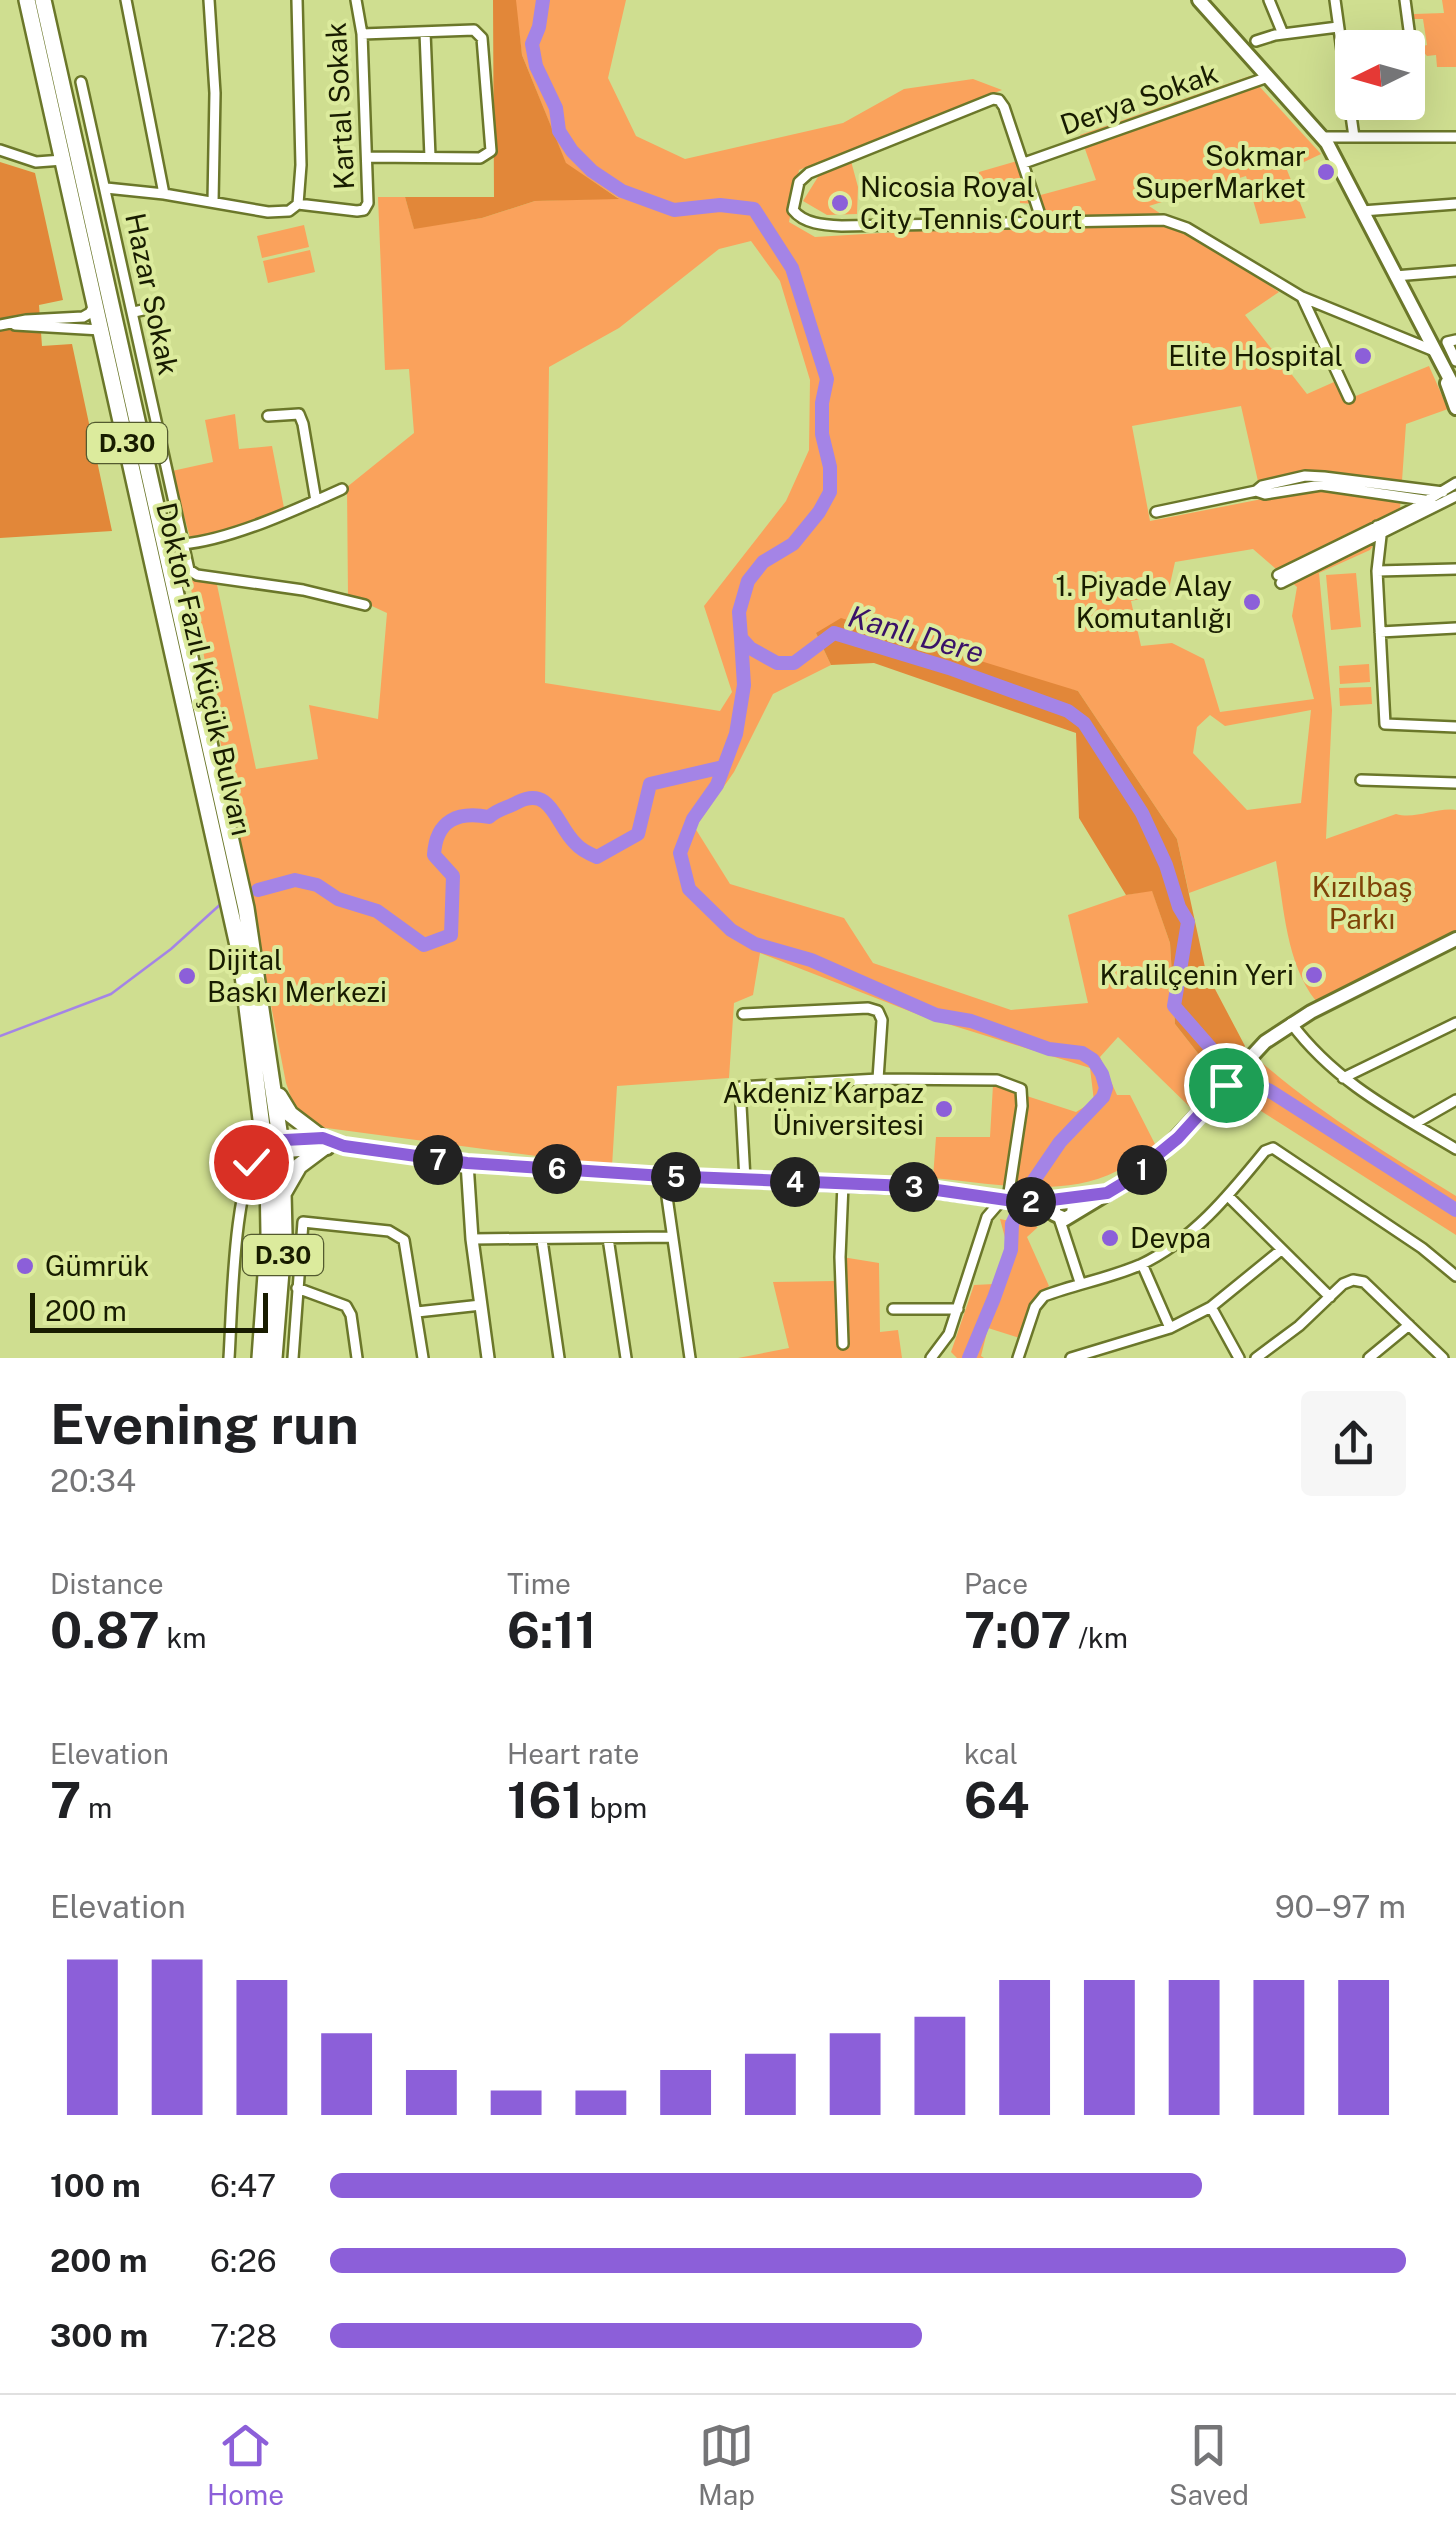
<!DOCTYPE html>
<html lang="en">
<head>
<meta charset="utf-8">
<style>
  :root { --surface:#fff; --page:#f6f6f6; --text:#202124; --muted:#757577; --line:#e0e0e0; --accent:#8c5fd9 }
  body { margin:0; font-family:"Public Sans",sans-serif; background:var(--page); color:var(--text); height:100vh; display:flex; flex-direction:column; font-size:38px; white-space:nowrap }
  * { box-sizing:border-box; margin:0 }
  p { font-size:32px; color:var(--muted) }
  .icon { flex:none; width:55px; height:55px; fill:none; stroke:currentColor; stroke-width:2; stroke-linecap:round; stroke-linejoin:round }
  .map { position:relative; height:1358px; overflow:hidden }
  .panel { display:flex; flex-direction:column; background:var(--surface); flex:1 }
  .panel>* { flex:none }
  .needle { width:65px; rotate:265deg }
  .tools { position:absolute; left:1335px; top:30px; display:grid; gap:20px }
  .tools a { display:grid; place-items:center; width:90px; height:90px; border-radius:10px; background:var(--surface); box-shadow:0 10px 40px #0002; font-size:50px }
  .scale { position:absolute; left:30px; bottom:25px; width:238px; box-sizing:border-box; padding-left:10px; border:5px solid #181c00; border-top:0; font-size:28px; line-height:35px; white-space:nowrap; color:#181c00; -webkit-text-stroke:8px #dceb9d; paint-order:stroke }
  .pin { position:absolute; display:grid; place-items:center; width:85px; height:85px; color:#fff; margin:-42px; border:5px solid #fff; border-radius:50%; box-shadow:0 2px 10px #0007 }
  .km { position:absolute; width:50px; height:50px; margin:-25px; border-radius:50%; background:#222; color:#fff; font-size:28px; line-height:50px; text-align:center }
  .round { display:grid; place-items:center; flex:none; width:105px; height:105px; border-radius:10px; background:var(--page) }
  .headline { display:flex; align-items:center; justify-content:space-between; height:170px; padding:0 50px }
  h1 { font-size:55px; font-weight:700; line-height:75px }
  .stats { display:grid; grid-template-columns:repeat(3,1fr); gap:15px; height:170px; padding:10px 50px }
  .stats div { display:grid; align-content:center }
  .stats b { font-size:50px; font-weight:700 }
  .stats small { font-size:28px; font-weight:400 }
  .stats p { font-size:28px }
  .chart { height:280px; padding:20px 50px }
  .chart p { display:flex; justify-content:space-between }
  .chart svg { width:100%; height:180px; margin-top:10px; stroke:var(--accent); stroke-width:6 }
  ul { padding:0 50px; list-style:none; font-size:32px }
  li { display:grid; grid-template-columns:160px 120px 1fr; align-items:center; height:75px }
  li i { height:25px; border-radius:12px; background:var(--accent) }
  .tab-bar { display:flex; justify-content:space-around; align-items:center; height:140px; border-top:2px solid var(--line); background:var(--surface); font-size:28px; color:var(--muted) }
  .tab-bar a { display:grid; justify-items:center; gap:5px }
  .tab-bar .on { color:var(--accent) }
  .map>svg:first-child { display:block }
  .green { fill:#faa25c; fill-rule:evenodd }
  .forest { fill:#e28739 }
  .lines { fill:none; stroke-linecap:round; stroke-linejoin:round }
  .stream { stroke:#a484e6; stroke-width:2.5 }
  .river { stroke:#a484e6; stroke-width:14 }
  .minor-casing { stroke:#6b772a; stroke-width:14 }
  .tertiary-casing { stroke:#6b772a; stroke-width:16 }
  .secondary-casing { stroke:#6b772a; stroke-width:18 }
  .trunk-casing { stroke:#6b772a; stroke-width:20 }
  .minor { stroke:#fff; stroke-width:9 }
  .tertiary { stroke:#fff; stroke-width:11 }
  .secondary { stroke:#fff; stroke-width:12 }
  .trunk { stroke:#fff; stroke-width:15 }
  .route-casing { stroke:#fff; stroke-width:20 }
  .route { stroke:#8c5fd9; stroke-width:12 }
  .poi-dot { fill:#8c5fd9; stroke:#dceb9d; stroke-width:4 }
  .labels { text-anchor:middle; stroke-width:8; stroke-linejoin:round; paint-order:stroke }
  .shield { fill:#dceb9d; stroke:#535a2f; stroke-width:2.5 }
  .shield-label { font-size:25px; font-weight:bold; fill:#181c00 }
  .street-label { font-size:28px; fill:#181c00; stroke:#dceb9d }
  .poi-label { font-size:28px; fill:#181c00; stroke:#dceb9d; text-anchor:end }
  .park-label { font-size:28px; fill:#7f4308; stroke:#dceb9d }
  .water-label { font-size:30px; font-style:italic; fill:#391269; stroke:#dceb9d }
</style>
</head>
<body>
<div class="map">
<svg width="1456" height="1358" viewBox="0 0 1456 1358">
  <rect width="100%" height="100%" fill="#cfde90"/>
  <!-- green -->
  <path class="green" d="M515,0H626L608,78L636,136L685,159L843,123L904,89L973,79L1002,90L799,170L789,222L815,237L1045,223L1037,196L1096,180L1080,135L1250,76L1321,154L1287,170L1306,218L1260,224L1246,176L1149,206L1279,292L1245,315L1307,394L1334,382L1346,400L1429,366L1448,409L1406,424L1400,509L1370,550L1319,573L1332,710L1326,839L1396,814C1415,820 1436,807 1456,810V934L1316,1001C1286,963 1284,907 1276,861L1189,893L1177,839L1078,691L816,633L831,665L773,694L734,772L695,828L730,884L844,918L873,963L1011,1010L1088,1003L1068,915L1126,895L1152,890L1170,943L1175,1024L1218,1079L1195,1112L1118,1037L1100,1057L1117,1095H1130L1156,1146C1143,1154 1130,1165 1117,1171C1062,1199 991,1183 933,1178L936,1137H990L993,1085L1076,1112L1094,1101L1090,1068L922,1016L760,953L753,995L734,1003L729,1078L617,1086L612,1166L319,1127L295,1109L286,1083L189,578L216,580L256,769L318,759L309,705L378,719L387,613L348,595L347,487L414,433L409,369L385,370L378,197H405L414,228L482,218L535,201L618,198L566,164L522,55ZM751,241L780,281L810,380L809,450L786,501L704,606L732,692L720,711L545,683L549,367L619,328L719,249ZM1241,406L1262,499L1150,521L1132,426ZM1253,549L1297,587L1292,616L1314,699L1220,712L1204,659L1172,643L1141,646L1131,601L1168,593L1175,562ZM1311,710L1301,803L1247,810L1193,753L1197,727L1210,715L1225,726Z
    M1442,0H1456V67H1437L1436,55L1427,56L1419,47L1427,45L1423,19H1414V14L1444,13Z
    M1021,160L1035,204L1020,203L1019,183L979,187V172Z
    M851,161L858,187L857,214L827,215L803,201L821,172Z
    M304,225L309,247L262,258L257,236Z
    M310,250L315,272L268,283L263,261Z
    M235,414L239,449L272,446L286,518L193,549L172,471L213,462L205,420Z
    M1356,573L1361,627L1331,630L1326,575Z
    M1369,664L1370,682L1340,684L1339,666Z
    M1371,687L1372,704L1340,706L1339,688Z
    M1259,1060C1319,1113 1388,1154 1456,1196V1235L1231,1092Z
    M1000,1219L1038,1227L1027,1237L1049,1286L1036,1298L1020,1338L988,1328L981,1356L984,1358H957L951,1352L974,1285L994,1284L1007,1245Z
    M836,1256L879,1263L880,1332L898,1330L902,1358H738L789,1348L773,1282L835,1281Z"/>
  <!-- forest -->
  <path class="forest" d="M493,0H516L522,55L566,163L619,199L535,201L482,218L414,229L405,197H494Z
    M0,162L35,173L63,300L39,305L42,346L72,344L112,531L0,538Z
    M841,618L1078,691L1177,839L1206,972L1245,1046L1218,1079L1175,1024L1170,943L1152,891L1126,895L1079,818L1076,733L874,663L831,665L816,633Z"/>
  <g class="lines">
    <!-- stream -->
    <path class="stream" d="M0,1036L111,994L171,949L223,902"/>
    <!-- river -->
    <path class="river" d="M543,0L539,27L532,44L536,66L556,108L559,131L572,151L592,171L622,191L674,210L720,205L754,209L792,268L827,379L822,403V434L830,467V492L819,512L793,544L763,562L748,581L739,612L741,638L750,648L777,663H794L834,633L949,668L1068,711L1084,723L1142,813L1166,865L1179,907L1188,922L1174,1006L1230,1070L1270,1091L1456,1210
      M741,638L744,685L736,734L717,785L693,819L680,853L689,889L731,930L755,944L811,960L936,1015L971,1021L1049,1049L1082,1053L1093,1060L1102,1074L1106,1088L1103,1097L1060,1142L1030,1186L1012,1224L1011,1250L994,1298L969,1358
      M258,890L295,880L317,885L338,899L377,911L424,945L451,935L453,876L434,855C436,820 458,811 489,817C499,808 508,808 518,802C552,785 556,826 576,844C581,850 590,854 597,857L638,834L650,784L723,767"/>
    <defs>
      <path id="minor" d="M126,0L164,194
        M209,0L215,93L213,202
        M297,0L301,165L298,204
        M1269,0L1283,34
        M1335,0L1354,137
        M1405,0L1413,60
        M425,32L430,157
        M362,34L474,30L482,38L491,151L480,158L367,157
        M1256,41L1275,35L1338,27
        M81,82L189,570L197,575L303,590L365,605
        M1324,137H1456
        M0,150L36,162L63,160
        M1024,163L1268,77
        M106,188L164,194L268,212L289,211L298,204
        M298,204L357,211L364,210L368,203L362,34L356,0
        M1362,211L1456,204
        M1042,221L1004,107L999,100L993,99L809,173L799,182L793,210C804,224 824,225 842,226L1164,220L1187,228L1302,297L1432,350
        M1395,276L1456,271
        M1302,297L1349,398
        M134,312L156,307
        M0,325L26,320L83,317L90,313L95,304
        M15,325L101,330
        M1456,340L1447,342L1456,361
        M268,416L299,414L303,424L316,501
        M1256,491L1265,494L1321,485L1431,501
        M1156,512L1256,491L1262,486L1305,476L1324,477L1443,492
        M1377,526L1381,536L1377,571L1385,724L1456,727
        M183,544C230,540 298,509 342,489
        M1377,571L1456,569
        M1278,575L1413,509L1456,483
        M1281,583L1456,496
        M1380,632L1456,628
        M1361,780L1456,783
        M743,1014L868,1008L878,1011L882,1020L878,1079
        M1291,1023C1335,1082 1394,1112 1456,1149
        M1343,1078L1456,1023
        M1414,1124L1456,1100
        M664,1176L690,1358
        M745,1180L740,1087L878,1079L997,1080L1021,1089L1022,1106L1008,1199L1000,1202L987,1217L949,1334L931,1358
        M1228,1196L1330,1297
        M1059,1218L1080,1282
        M608,1238L626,1358
        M472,1239L672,1237
        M542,1240L559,1358
        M1142,1264L1170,1328
        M297,1288L346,1306L351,1315L357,1358
        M1211,1307L1239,1358
        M893,1309H958
        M417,1312L481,1305
        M843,1344L840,1257L843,1184
        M229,1358C232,1313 233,1171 264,1143
        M293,1358L303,1222L389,1231L404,1240L423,1358
        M1018,1358L1035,1307L1044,1296C1076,1284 1110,1278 1140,1265C1192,1241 1230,1194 1265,1151L1273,1148L1422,1248L1456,1276
        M1071,1358L1170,1328L1211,1307L1281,1250
        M1256,1358L1299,1326L1343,1284L1353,1280L1364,1282L1443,1358
        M1369,1358L1409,1325"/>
      <path id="tertiary" d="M467,1163L472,1239L488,1358"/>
      <path id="secondary" d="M1199,0L1327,143L1456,391
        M1447,383L1456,408
        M273,1141L323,1139L344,1146L467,1163L664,1176L909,1187L1028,1203L1056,1201
        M272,1152L327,1148
        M1073,1213L1074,1206L1067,1198L1054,1203V1214L1065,1219L1123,1184L1162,1153L1265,1042L1311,1012L1456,939"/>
      <path id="trunk" d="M27,0L241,959L268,1175L269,1233L260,1358
        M43,0L246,908L282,1151L284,1234L274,1358
        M279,1096L290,1114L323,1139
        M284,1192L299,1166L323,1148"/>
    </defs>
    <!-- minor casing -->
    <use href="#minor" class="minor-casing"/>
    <!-- tertiary casing -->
    <use href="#tertiary" class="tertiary-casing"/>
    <!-- secondary casing -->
    <use href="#secondary" class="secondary-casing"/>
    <!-- trunk casing -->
    <use href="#trunk" class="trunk-casing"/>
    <!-- minor -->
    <use href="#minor" class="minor"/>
    <!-- tertiary -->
    <use href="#tertiary" class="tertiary"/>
    <!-- secondary -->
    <use href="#secondary" class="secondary"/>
    <!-- trunk -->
    <use href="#trunk" class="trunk"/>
  </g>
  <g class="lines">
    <defs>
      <path id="route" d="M251,1162L258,1148L266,1141L323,1138L344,1146L467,1163L664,1176L909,1186L1028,1203L1107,1193L1122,1184L1178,1138L1226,1085"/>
    </defs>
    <!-- route casing -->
    <use href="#route" class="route-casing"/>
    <!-- route -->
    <use href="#route" class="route"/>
  </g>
  <!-- markers -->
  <g class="poi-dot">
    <circle cx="1326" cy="172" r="10"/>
    <circle cx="840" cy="203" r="10"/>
    <circle cx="1363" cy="356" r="10"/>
    <circle cx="1252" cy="602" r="10"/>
    <circle cx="1314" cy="975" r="10"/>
    <circle cx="187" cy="976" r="10"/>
    <circle cx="944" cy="1109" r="10"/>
    <circle cx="1110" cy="1238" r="10"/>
    <circle cx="25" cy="1266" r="10"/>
  </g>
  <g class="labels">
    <!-- shield labels -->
    <g class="shield">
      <rect x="87" y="423" width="80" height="40" rx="8"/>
      <rect x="243" y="1235" width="80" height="40" rx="8"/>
    </g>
    <g class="shield-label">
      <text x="127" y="452">D.30</text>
      <text x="283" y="1264">D.30</text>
    </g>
    <!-- street labels -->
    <g class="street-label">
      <text transform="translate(1139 99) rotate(-19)" y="10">Derya Sokak</text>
      <text transform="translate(340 106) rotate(-93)" y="10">Kartal Sokak</text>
      <text transform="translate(152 294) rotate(78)" y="10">Hazar Sokak</text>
      <text transform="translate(204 669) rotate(77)" y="10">Doktor Fazıl Küçük Bulvarı</text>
    </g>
    <!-- poi labels -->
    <g class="poi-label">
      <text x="1306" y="166">Sokmar<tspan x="1306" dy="32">SuperMarket</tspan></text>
      <text x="860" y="197" text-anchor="start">Nicosia Royal<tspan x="860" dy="32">City Tennis Court</tspan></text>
      <text x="1343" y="366">Elite Hospital</text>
      <text x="1232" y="596">1. Piyade Alay<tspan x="1232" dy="32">Komutanlığı</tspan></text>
      <text x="207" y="970" text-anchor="start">Dijital<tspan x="207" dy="32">Baskı Merkezi</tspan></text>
      <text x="1294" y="985">Kralilçenin Yeri</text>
      <text x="924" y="1103">Akdeniz Karpaz<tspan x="924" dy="32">Üniversitesi</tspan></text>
      <text x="1130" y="1248" text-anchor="start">Devpa</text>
      <text x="45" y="1276" text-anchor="start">Gümrük</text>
    </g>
    <!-- park labels -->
    <g class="park-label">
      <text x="1362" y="897">Kızılbaş<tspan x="1362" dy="32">Parkı</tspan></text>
    </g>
    <!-- water labels -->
    <g class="water-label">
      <text transform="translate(916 635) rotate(16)" y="10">Kanlı Dere</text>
    </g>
  </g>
</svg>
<div class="tools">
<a><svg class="needle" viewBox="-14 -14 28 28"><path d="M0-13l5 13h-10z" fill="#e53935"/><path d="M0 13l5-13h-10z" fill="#757577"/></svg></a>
</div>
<div class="scale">200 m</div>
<div class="pin" style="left:1226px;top:1085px;background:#1e9e55"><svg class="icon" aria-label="arrive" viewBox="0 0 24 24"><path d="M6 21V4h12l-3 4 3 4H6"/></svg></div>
<div class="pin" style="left:251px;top:1162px;background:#d93025"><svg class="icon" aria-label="check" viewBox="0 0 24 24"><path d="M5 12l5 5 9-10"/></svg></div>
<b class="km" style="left:1142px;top:1170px">1</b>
<b class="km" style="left:1031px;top:1202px">2</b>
<b class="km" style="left:914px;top:1187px">3</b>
<b class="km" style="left:795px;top:1182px">4</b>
<b class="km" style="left:676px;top:1177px">5</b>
<b class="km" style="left:557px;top:1169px">6</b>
<b class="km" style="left:438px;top:1160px">7</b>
</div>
<section class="panel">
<div class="headline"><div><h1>Evening run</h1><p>20:34</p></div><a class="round"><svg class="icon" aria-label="share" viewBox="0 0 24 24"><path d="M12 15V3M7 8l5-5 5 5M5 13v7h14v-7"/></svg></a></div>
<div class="stats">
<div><p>Distance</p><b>0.87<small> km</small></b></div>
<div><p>Time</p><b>6:11</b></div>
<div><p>Pace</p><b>7:07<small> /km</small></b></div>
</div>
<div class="stats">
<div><p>Elevation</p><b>7<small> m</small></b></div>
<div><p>Heart rate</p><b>161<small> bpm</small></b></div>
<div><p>kcal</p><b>64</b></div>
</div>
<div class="chart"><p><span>Elevation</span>90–97 m</p>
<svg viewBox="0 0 160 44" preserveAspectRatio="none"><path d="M5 44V6M15 44V6M25 44V11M35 44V24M45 44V33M55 44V38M65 44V38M75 44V33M85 44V29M95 44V24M105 44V20M115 44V11M125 44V11M135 44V11M145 44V11M155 44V11"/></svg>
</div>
<ul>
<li><b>100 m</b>6:47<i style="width:81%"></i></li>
<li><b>200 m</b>6:26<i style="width:100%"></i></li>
<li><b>300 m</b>7:28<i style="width:55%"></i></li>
</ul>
</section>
<nav class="tab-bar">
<a class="on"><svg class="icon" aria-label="home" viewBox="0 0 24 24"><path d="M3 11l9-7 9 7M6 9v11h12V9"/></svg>Home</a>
<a><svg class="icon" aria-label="map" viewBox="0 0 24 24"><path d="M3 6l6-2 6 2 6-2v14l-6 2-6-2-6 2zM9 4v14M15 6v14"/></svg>Map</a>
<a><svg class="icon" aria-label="saved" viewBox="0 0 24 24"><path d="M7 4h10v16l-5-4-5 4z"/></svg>Saved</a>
</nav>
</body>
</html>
